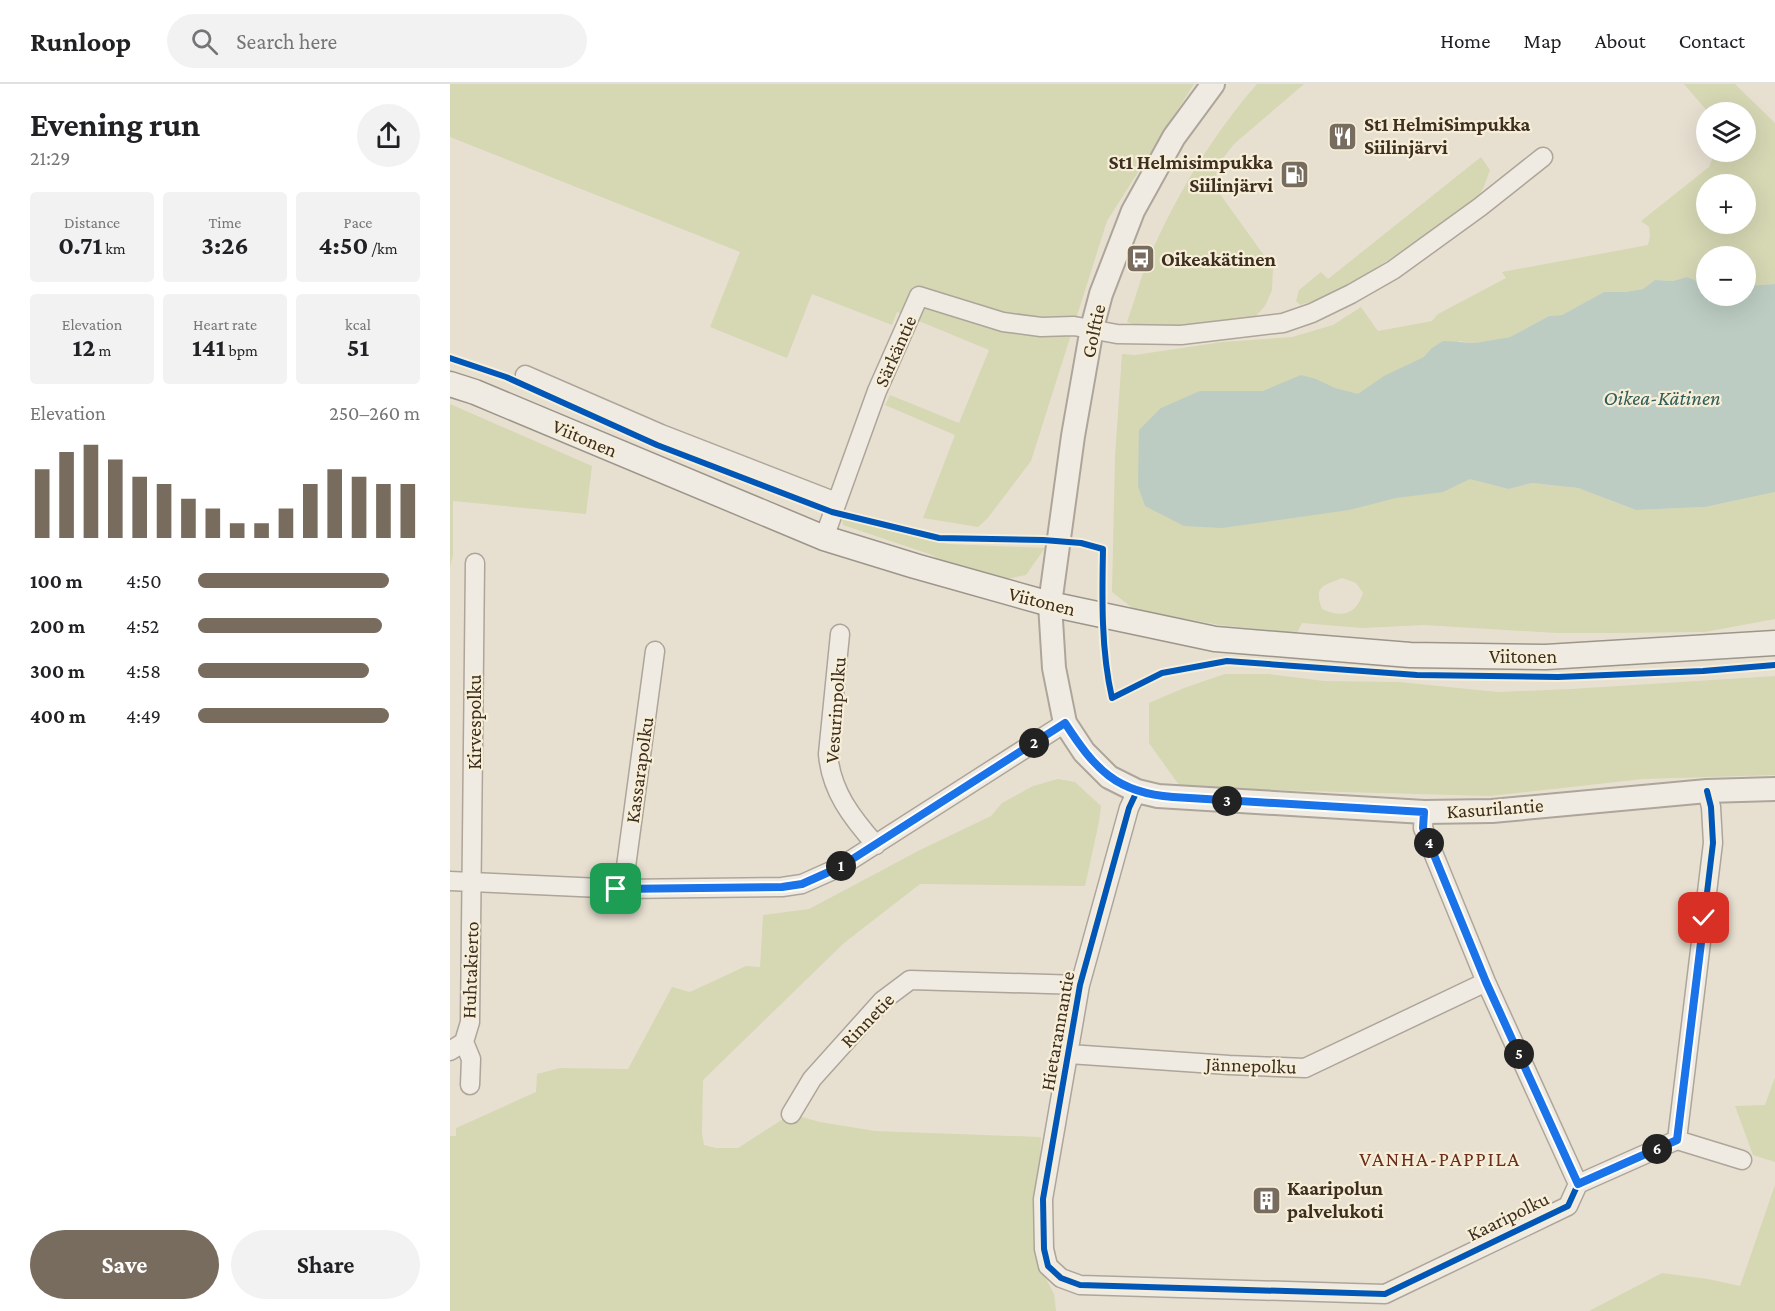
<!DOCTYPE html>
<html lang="en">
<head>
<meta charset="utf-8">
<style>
  :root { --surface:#fff; --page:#f2f2f2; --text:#202124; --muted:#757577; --line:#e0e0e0; --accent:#786c5e }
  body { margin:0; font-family:"Crimson Pro",serif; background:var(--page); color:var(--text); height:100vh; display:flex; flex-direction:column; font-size:22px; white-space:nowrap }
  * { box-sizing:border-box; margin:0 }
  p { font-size:20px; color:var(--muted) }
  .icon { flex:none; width:33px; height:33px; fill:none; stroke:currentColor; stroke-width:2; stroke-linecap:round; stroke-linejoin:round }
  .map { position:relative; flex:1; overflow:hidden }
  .sheet { display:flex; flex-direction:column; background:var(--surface); width:450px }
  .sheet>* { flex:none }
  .fabs { position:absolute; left:1246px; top:18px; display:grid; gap:12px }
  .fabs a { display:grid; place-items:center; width:60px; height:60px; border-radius:50%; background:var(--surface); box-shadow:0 6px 24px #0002; font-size:30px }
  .pin { position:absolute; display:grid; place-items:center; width:51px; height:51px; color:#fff; margin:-26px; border-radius:12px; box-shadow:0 3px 9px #0006 }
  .km { position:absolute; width:30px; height:30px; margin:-15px; border-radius:50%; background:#222; color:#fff; font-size:16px; line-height:30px; text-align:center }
  .round { display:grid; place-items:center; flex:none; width:63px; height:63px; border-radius:32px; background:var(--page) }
  .headline { display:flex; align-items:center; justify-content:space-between; height:102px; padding:0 30px }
  h1 { font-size:33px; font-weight:700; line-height:45px }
  .figures { display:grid; grid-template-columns:repeat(3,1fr); gap:9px; height:102px; padding:6px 30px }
  .figures div { display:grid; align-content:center; border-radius:6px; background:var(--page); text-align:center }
  .figures b { font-size:26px; font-weight:700 }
  .figures small { font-size:16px; font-weight:400 }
  .figures p { font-size:16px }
  .chart { height:168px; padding:12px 30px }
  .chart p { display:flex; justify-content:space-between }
  .chart svg { width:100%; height:108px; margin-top:6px; stroke:var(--accent); stroke-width:6 }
  .button { display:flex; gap:12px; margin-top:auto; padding:12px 30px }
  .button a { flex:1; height:69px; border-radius:36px; background:var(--accent); color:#fff; font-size:24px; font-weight:700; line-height:69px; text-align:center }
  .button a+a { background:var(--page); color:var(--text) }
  ul { padding:0 30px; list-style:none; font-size:20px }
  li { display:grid; grid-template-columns:96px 72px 1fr; align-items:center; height:45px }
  li i { height:15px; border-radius:8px; background:var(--accent) }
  header { display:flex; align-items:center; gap:36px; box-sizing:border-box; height:84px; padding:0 30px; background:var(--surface); border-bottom:2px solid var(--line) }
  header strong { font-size:28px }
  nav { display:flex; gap:33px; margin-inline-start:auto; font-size:21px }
  .search { width:420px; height:54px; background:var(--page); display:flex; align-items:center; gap:15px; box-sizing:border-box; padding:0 21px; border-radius:33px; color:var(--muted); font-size:22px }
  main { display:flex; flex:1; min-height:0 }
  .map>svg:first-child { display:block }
  .green { fill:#d6d7b3; fill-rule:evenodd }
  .water { fill:#bcccc2 }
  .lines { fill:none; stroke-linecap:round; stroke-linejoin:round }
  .minor-casing { stroke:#ada599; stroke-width:21 }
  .tertiary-casing { stroke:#ada599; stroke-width:26 }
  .secondary-casing { stroke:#9c958a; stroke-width:27 }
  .minor { stroke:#efebe3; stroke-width:18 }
  .tertiary { stroke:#efebe3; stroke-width:22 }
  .secondary { stroke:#efebe3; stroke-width:24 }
  .cycleway-casing { stroke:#f7eed8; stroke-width:10 }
  .cycleway { stroke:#0057b8; stroke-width:6 }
  .route-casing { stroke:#fff; stroke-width:12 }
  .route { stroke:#1a73e8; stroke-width:8 }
  .labels { text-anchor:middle; stroke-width:4.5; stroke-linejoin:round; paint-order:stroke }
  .poi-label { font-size:20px; font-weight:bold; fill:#3d2e20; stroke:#f7eed8; text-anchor:start }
  .street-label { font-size:20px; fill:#3d2e20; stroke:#f7eed8 }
  .water-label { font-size:21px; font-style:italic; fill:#2f5d5a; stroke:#f7eed8 }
  .neighbourhood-label { font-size:21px; letter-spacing:1.5px; fill:#6b2e1e; stroke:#f7eed8 }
</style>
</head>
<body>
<header>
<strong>Runloop</strong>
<div class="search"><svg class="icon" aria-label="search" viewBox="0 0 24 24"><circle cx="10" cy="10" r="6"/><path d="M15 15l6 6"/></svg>Search here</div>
<nav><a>Home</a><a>Map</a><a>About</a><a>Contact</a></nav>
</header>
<main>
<section class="sheet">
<div class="headline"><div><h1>Evening run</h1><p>21:29</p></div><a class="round"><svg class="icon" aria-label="share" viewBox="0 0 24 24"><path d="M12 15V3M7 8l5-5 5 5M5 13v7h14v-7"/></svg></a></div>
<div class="figures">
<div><p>Distance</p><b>0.71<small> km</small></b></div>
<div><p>Time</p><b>3:26</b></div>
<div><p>Pace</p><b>4:50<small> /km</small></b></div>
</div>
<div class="figures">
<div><p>Elevation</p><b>12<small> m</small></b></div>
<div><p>Heart rate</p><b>141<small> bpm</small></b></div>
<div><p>kcal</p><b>51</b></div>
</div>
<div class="chart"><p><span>Elevation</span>250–260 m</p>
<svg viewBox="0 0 160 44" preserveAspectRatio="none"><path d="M5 44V16M15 44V9M25 44V6M35 44V12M45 44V19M55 44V22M65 44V28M75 44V32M85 44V38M95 44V38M105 44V32M115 44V22M125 44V16M135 44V19M145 44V22M155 44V22"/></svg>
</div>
<ul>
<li><b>100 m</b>4:50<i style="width:86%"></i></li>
<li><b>200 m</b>4:52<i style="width:83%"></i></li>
<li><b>300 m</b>4:58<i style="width:77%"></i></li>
<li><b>400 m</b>4:49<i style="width:86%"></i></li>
</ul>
<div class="button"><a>Save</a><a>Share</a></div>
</section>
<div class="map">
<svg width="1325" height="1227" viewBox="0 0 1325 1227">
  <rect width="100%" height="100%" fill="#e7e0d1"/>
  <!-- green -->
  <path class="green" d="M0,0H744L657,137L581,377L537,435L528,443L473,434L505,351L435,321L440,311L509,339L539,266L447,228L442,241L362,210L337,274L260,243L290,168L0,53Z
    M807,0H854L784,60L767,82L765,103L823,184L822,206L815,222L803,235L788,238L698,245L677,238C684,219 689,199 696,181C723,116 761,53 807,0Z
    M1234,0H1285L1325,39V200L1296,202V172H1257V201L1237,193L1223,197L1205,196L1193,205L1175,208H1154L1112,231L1099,232L1060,253L1025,259L1009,257L1059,405L1082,399L1128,404L1186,426L1255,423L1325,408V535L1255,548L1161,549H1107L974,541L912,544L852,539L847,549L770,541L685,526L662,508L665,372L672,270L685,271L772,258L842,253L883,241L911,223L928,247L982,237L988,230L1056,194L1052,188L1198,161L1200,152L1199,143L1191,137L1259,83L1265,68H1296V28H1258ZM1257,100H1296V140H1257ZM892,494L906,499L913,509C906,531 892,534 872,525C863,501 874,502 892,494Z
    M1031,73L1040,86C1037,93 1035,102 1031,108C1022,120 1003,130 991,139C951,167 896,209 850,221L846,217L849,206L871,188L878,195Z
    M0,320L142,382L136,430L3,417V471L0,483Z
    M392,435L442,445L498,460L595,464L576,491L552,496L518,489L479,470L393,441Z
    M775,590H819L874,597L949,598L1048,608L1121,605L1325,592V691L1193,695L1040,712L817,706L729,701L699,659V619L734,604Z
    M608,695L625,698L651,722L649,738L635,802L470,800L394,859L253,996L252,1049L254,1061L266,1064H288L341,1030L370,1038L425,1047L591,1053L586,1166L593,1189L604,1210L606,1227H0V1052H6V1044L86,1008L87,990L110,984L178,985L222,903L240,908L296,882L310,883L313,831L359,825L470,766L541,732L552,719L583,702Z
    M1325,993V1078L1303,1071L1285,1022L1315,1021Z
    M1325,1101V1227H1139L1212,1189L1258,1195L1290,1202Z"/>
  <!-- water -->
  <path class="water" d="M1237,193L1257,201V212H1296V202L1325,200V408L1255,423L1186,426L1128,404L1082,399L1059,405L1020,395L993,408L946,414L899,426L772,444L734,442L695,422L688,402L689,346L711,324L750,307H813L851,291L866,295L885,304L908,310L934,292L974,273L982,264L993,257L1025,259L1060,253L1099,232L1112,231L1154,208H1175L1193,205L1205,196L1223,197Z"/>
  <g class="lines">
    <defs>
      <path id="minor" d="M75,291L211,350L386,418
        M374,454L427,307L469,212L553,238L591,243L624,242L667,250L731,251L833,239L862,229L901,210L943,186L1030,123L1093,73
        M390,550L378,670C381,707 402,734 426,761
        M687,707L679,724L630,901L593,1115L594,1165L598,1182L611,1194L630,1201L935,1210L1118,1122L1128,1100L1227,1056L1263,759L1261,723L1257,707
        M974,728L973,744L1036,898L1128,1100
        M0,797L173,805L332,803L352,800L390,783L615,639
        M173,805L205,567
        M14,958L21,975L20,1001
        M0,967L14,958L20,938L25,479
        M619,970L779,981L855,984L1036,898
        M341,1030L362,995L432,917L460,896L630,901
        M1227,1056L1292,1076"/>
      <path id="tertiary" d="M763,0L724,53L683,127L651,210L642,244L623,352L600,520L604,584L615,639L634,668L659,693L687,707L708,712L974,728L1042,727L1257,707L1325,705"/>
      <path id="secondary" d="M0,300L25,308L374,454L465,482L600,520L765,555L960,571L1096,573L1325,559"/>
    </defs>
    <!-- minor casing -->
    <use href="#minor" class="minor-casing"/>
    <!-- tertiary casing -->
    <use href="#tertiary" class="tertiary-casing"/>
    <!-- secondary casing -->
    <use href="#secondary" class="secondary-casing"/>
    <!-- minor -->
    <use href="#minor" class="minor"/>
    <!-- tertiary -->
    <use href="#tertiary" class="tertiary"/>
    <!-- secondary -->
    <use href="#secondary" class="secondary"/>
    <defs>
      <path id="cycleway" d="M0,274L56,293L207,361L382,428L489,454L593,456L631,459L653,465C652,514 651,566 662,614L712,589L777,577L967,591L1108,593L1253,587L1325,581
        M687,707L679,724L630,901L593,1115L594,1165L598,1182L611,1194L630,1201L935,1210L1118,1122L1128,1100L1227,1056L1263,759L1261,723L1257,707"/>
    </defs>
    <!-- cycleway casing -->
    <use href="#cycleway" class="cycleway-casing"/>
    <!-- cycleway -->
    <use href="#cycleway" class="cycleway"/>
  </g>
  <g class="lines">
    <defs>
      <path id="route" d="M166,805L332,803L352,800L390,783L615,639C645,685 666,709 723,713L974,728L973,744L1036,898L1128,1100L1227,1056L1254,834"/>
    </defs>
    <!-- route casing -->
    <use href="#route" class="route-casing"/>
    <!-- route -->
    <use href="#route" class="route"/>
  </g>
  <!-- icons -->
  <defs>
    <symbol id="restaurant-square" viewBox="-11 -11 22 22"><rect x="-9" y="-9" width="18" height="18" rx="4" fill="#786c5e" stroke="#f7eed8"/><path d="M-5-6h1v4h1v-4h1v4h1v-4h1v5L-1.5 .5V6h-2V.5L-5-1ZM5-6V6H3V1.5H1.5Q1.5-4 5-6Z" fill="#fff"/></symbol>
    <symbol id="fuel-square" viewBox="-11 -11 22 22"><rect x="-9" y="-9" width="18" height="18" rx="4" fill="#786c5e" stroke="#f7eed8"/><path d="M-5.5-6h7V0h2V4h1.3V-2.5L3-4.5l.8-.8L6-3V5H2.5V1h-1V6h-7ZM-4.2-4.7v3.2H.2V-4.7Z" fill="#fff"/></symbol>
    <symbol id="bus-square" viewBox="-11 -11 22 22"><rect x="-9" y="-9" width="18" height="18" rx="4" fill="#786c5e" stroke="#f7eed8"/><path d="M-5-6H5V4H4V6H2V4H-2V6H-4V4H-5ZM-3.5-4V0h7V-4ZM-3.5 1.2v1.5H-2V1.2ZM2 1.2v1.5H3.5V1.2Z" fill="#fff"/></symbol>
    <symbol id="building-square" viewBox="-11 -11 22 22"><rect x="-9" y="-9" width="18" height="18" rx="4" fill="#786c5e" stroke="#f7eed8"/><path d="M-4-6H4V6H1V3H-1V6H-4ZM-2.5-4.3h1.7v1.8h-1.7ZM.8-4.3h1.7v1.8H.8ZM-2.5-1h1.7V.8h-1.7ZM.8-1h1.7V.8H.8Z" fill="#fff"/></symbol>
  </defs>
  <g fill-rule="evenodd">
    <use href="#restaurant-square" x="876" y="36" width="33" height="33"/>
    <use href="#fuel-square" x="828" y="74" width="33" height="33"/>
    <use href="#bus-square" x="674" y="158" width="33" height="33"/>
    <use href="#building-square" x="800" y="1100" width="33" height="33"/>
  </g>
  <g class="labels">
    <!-- poi labels -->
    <g class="poi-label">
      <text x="914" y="47">St1 HelmiSimpukka<tspan x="914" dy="23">Siilinjärvi</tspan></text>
      <text x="823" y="85" text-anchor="end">St1 Helmisimpukka<tspan x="823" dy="23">Siilinjärvi</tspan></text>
      <text x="711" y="182">Oikeakätinen</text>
      <text x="837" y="1111">Kaaripolun<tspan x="837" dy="23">palvelukoti</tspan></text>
    </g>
    <!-- street labels -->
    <g class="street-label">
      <text transform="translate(643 247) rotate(-78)" y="7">Golftie</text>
      <text transform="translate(445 267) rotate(-66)" y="7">Särkäntie</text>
      <text transform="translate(135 354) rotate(23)" y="7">Viitonen</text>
      <text transform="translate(592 517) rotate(14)" y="7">Viitonen</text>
      <text x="1073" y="579">Viitonen</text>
      <text transform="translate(385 626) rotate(-86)" y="7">Vesurinpolku</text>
      <text transform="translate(24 638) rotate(-90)" y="7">Kirvespolku</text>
      <text transform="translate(189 686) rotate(-82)" y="7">Kassarapolku</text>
      <text transform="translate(1045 724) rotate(-4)" y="7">Kasurilantie</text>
      <text transform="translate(20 886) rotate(-88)" y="7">Huhtakierto</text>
      <text transform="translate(417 936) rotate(-46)" y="7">Rinnetie</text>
      <text transform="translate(607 947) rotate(-80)" y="7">Hietarannantie</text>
      <text transform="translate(801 981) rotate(2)" y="7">Jännepolku</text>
      <text transform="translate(1058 1132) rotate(-26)" y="7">Kaaripolku</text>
    </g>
    <!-- water labels -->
    <g class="water-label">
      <text x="1212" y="321">Oikea-Kätinen</text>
    </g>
    <!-- neighbourhood labels -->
    <g class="neighbourhood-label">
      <text x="990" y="1082">VANHA-PAPPILA</text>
    </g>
  </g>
</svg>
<div class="fabs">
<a><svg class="icon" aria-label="layers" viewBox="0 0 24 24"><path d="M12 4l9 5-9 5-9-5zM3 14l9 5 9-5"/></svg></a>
<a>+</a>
<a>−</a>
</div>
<div class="pin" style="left:166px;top:805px;background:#1e9e55"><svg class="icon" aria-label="arrive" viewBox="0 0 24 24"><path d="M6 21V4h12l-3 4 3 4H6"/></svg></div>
<div class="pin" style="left:1254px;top:834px;background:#d93025"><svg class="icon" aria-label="check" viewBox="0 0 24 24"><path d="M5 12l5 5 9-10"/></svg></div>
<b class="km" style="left:391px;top:782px">1</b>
<b class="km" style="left:584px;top:659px">2</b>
<b class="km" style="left:777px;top:717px">3</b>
<b class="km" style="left:979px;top:759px">4</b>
<b class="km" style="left:1069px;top:970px">5</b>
<b class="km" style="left:1207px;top:1065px">6</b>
</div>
</main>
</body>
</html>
